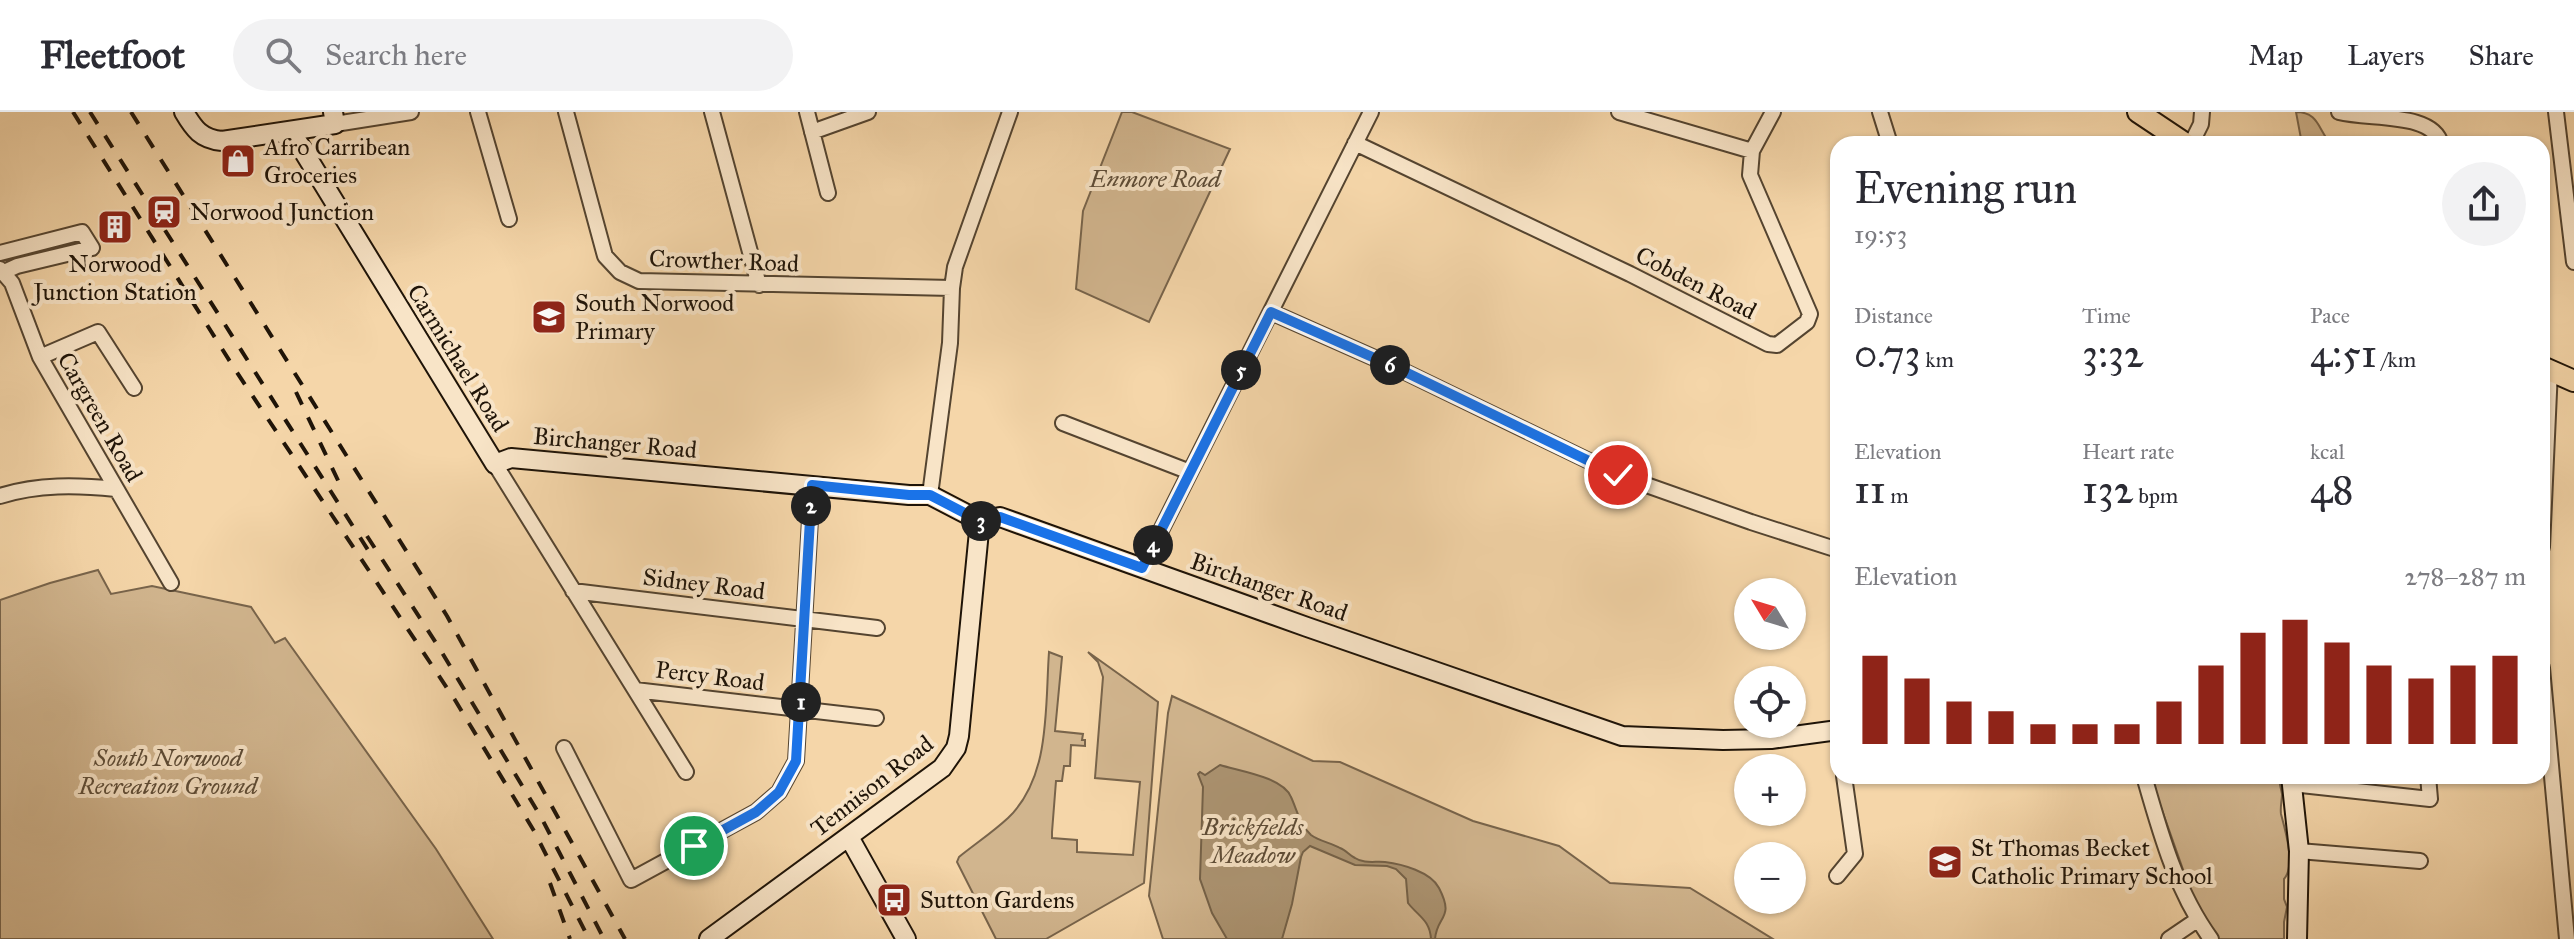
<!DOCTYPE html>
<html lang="en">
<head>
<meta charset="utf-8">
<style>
  :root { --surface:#fff; --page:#f2f2f3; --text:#2b2b33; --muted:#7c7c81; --line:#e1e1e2; --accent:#8f2418 }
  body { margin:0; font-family:"IM FELL Great Primer",serif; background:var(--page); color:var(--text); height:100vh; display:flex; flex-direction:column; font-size:30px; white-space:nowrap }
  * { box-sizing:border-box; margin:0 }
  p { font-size:26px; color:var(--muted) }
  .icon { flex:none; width:44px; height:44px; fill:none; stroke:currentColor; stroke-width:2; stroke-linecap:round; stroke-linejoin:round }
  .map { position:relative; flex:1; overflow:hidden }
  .panel { position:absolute; left:1830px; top:24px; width:720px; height:648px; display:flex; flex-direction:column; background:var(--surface); border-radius:24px; box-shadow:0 2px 6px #0004 }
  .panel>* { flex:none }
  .needle { width:52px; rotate:308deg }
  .tools { position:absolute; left:1734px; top:466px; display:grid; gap:16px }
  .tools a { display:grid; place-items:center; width:72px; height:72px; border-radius:50%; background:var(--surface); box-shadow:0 2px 6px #0004; font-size:40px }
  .pin { position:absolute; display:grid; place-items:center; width:68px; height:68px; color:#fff; margin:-34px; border:4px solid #fff; border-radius:50%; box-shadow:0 2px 8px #0007 }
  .km { position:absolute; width:40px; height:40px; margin:-20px; border-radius:50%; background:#222; color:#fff; font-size:22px; line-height:40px; text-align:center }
  .round { display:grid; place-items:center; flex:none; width:84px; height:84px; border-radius:42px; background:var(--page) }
  .head { display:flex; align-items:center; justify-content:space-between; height:136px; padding:0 24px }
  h1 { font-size:44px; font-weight:600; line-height:60px }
  .metrics { display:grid; grid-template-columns:repeat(3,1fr); gap:12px; height:136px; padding:8px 24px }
  .metrics div { display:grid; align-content:center }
  .metrics b { font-size:40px; font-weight:600 }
  .metrics small { font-size:22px; font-weight:400 }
  .metrics p { font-size:22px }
  .chart { height:224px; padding:16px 24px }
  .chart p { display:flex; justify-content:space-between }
  .chart svg { width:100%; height:144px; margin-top:8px; stroke:var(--accent); stroke-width:6 }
  header { display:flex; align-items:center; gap:48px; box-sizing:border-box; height:112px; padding:0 40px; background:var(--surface); border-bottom:2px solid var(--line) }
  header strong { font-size:38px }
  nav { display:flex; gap:44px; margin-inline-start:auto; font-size:28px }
  .search { width:560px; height:72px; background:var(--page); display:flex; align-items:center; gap:20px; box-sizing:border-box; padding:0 28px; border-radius:44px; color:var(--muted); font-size:30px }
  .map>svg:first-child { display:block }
  .green { fill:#d1b58e; stroke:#78644b; stroke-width:2 }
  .water { fill:#ac9472; stroke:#746148; stroke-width:2 }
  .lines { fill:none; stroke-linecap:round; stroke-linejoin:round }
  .street-casing { stroke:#544430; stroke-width:18 }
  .secondary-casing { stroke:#1f1408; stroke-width:22 }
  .primary-casing { stroke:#1f1408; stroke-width:24 }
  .street { stroke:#f8e4c7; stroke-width:14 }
  .secondary { stroke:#f8e4c7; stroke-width:18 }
  .primary { stroke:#f5d6a9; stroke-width:20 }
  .rail { stroke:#1f1408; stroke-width:4; stroke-dasharray:14 14; stroke-linecap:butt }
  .route-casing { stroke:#fff; stroke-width:16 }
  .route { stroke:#1a73e8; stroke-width:10 }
  .labels { text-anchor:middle; stroke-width:8; stroke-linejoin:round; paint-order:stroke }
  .poi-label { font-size:24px; fill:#1f1408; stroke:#f8e4c7; text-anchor:start }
  .park-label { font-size:24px; font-style:italic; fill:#5d4c37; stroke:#f8e4c7 }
  .street-label { font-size:24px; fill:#1f1408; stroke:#f8e4c7 }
</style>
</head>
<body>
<header>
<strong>Fleetfoot</strong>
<div class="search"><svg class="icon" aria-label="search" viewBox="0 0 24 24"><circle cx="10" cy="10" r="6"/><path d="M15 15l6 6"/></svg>Search here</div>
<nav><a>Map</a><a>Layers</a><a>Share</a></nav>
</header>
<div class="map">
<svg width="2574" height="827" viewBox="0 0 2574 827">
  <rect width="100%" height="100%" fill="#f5d6a9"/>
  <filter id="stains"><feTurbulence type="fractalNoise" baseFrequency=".0025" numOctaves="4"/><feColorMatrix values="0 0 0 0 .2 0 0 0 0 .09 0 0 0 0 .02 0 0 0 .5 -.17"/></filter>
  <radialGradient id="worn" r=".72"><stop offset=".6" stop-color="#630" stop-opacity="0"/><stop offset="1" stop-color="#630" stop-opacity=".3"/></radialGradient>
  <!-- green -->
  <path class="green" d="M1122,0H1132L1230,37L1149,210L1076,177L1083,99Z
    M2296,0C2319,0 2318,18 2331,32H2302Z
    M98,458L111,482L152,474L251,495L275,531L285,526L436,737L493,827H0V488L50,471Z
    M1049,540L1062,545L1055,619L1083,622L1082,628H1085V634L1071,633L1070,654H1064L1062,669H1056L1052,720V726L1077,728V740L1133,743L1140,670L1095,666L1103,565L1098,550L1088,540L1158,590L1144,771L1046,827H996L957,750L959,745C975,732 993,720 1008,706C1051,665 1045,595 1049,540Z
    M1172,584L1313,649L1340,650L1473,709L1559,734L1610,771L1690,776L1773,827H1163L1149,784L1168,601Z
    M2150,664H2279C2279,671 2281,676 2282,682C2282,689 2280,695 2281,702C2285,717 2296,754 2284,767V787L2287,795L2284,810V827H2217L2192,783Z"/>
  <!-- water -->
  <path class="water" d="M1220,653C1239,659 1283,665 1291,685C1297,698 1300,713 1311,723C1319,729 1331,731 1340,736C1346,738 1349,743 1355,746C1364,752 1375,749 1385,750C1402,752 1431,760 1439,776C1455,807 1437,803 1435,827H1431C1430,808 1418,804 1408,791L1406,767L1396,757L1387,754L1355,753L1310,734L1303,740L1301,745L1292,792L1282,827H1227L1212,801L1200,767L1203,675L1198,662L1200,660L1205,663Z"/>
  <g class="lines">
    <defs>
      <path id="street" d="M478,0L509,107
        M566,0L605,144L620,160L639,169L952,176
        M712,0L759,173
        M807,0L828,81
        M1619,0L1752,39
        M1880,0L1890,32
        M2339,0C2371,8 2433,0 2441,32
        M2556,0L2574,150
        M335,12L411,0
        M812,20L868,0
        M1355,31L1630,162L1768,232L1777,233L1807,210L1810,202L1750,63L1752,39L1773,0
        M2191,32L2201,12L2202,0
        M0,141L82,120L92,136L17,154L4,160
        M0,157L12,171L40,245L171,471
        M1271,200L1397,256L1618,363L1751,410L1838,438
        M40,245L98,220L134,276
        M1063,311L1190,360
        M495,352L686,660
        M930,383L950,231L952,176L955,155L1010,0
        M0,384C38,372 77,373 116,377
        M2542,435L2550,258
        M1142,456L1371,0
        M573,479L877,516
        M2542,556L2567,827
        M635,578L876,606
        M564,636L631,768L756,700L779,680L796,649L812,373
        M2144,664C2160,720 2176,779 2211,827
        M2292,672L2430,687L2428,664
        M2299,739L2420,749
        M1837,764L1855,742L1844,664
        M2169,827L2197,808"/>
      <path id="secondary" d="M184,0C194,17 201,27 222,29L335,12L333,0
        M291,19L495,352L511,346L909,383H930L980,409L1000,405L1307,515L1622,624L1723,628L1771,627L1838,618
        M2291,664L2299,739L2297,827
        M849,725L906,827
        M709,827L942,656L956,636L959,624L980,409"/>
      <path id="primary" d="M2138,0L2186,32
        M2542,255L2574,269"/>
    </defs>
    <!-- street casing -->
    <use href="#street" class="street-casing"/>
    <!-- secondary casing -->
    <use href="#secondary" class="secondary-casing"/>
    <!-- primary casing -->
    <use href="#primary" class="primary-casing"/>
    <!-- street -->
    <use href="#street" class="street"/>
    <!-- secondary -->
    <use href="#secondary" class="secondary"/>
    <!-- primary -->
    <use href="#primary" class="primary"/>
    <!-- rail -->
    <path class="rail" d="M73,0L236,259L455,588L534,719L589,827
      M90,0L368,438
      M131,0L447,504L625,827
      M296,280L344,381
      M367,424L438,534L541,705L604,827
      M550,771L570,827"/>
  </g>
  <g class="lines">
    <defs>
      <path id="route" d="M694,734L756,700L779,680L796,649L812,373L909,383H930L980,409L1000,405L1142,456L1271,200L1397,256L1618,363"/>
    </defs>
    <!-- route casing -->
    <use href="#route" class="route-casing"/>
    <!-- route -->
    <use href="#route" class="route"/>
  </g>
  <!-- icons -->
  <defs>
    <symbol id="shop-square" viewBox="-11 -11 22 22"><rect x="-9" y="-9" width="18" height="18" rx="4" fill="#8f2418" stroke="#f8e4c7"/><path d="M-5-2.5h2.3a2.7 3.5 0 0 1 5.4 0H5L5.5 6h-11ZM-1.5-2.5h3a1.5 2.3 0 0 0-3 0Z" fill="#fff"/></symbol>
    <symbol id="station-square" viewBox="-11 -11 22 22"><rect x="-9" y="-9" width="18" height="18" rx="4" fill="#8f2418" stroke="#f8e4c7"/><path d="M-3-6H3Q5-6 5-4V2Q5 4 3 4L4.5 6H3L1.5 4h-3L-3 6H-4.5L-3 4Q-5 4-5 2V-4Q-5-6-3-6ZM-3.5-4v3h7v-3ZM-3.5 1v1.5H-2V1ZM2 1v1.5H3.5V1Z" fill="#fff"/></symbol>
    <symbol id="building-square" viewBox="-11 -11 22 22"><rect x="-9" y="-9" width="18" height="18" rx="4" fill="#8f2418" stroke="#f8e4c7"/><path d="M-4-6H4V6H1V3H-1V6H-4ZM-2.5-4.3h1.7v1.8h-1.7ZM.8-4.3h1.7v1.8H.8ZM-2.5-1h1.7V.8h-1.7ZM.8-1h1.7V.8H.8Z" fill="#fff"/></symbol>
    <symbol id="school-square" viewBox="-11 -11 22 22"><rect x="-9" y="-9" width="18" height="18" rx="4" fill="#8f2418" stroke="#f8e4c7"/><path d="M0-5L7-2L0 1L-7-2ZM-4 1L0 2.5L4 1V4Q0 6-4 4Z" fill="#fff"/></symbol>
    <symbol id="bus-square" viewBox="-11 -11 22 22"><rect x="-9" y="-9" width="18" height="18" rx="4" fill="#8f2418" stroke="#f8e4c7"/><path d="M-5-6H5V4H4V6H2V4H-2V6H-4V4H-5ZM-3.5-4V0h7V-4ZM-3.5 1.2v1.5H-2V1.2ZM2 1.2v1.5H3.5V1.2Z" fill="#fff"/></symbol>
  </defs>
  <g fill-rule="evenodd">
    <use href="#shop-square" x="218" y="29" width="40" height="40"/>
    <use href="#station-square" x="144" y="80" width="40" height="40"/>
    <use href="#building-square" x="95" y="95" width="40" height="40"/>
    <use href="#school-square" x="529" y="185" width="40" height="40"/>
    <use href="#school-square" x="1925" y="730" width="40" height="40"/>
    <use href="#bus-square" x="874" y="768" width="40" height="40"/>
  </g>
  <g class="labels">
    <!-- poi labels -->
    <g class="poi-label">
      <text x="264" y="43">Afro Carribean<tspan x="264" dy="28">Groceries</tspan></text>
      <text x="190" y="108">Norwood Junction</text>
      <text x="115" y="160" text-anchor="middle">Norwood<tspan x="115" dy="28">Junction Station</tspan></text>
      <text x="575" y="199">South Norwood<tspan x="575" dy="28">Primary</tspan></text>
      <text x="1971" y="744">St Thomas Becket<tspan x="1971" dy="28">Catholic Primary School</tspan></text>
      <text x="920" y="796">Sutton Gardens</text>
    </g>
    <!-- park labels -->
    <g class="park-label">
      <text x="1155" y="75">Enmore Road</text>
      <text x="168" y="654">South Norwood<tspan x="168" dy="28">Recreation Ground</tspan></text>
      <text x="1253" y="723">Brickfields<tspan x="1253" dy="28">Meadow</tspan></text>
    </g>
    <!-- street labels -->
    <g class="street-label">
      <text transform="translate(724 149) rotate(2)" y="8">Crowther Road</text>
      <text transform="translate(1696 171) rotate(27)" y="8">Cobden Road</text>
      <text transform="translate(458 246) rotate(58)" y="8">Carmichael Road</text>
      <text transform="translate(100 305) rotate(60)" y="8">Cargreen Road</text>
      <text transform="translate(615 331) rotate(5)" y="8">Birchanger Road</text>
      <text transform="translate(704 472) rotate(7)" y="8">Sidney Road</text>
      <text transform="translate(1269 475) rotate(19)" y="8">Birchanger Road</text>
      <text transform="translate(710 564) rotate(7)" y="8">Percy Road</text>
      <text transform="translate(872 674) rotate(-38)" y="8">Tennison Road</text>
    </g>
  </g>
  <rect width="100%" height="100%" filter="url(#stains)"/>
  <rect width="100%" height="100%" fill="url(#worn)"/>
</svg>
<div class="tools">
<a><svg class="needle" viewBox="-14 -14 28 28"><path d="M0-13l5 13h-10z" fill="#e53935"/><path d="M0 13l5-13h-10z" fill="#7c7c81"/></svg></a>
<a><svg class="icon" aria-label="locate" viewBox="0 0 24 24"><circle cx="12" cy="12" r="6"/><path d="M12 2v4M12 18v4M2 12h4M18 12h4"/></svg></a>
<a>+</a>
<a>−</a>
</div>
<div class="pin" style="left:694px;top:734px;background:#1e9e55"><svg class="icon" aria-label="arrive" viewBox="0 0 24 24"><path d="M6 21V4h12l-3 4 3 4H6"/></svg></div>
<div class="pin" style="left:1618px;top:363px;background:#d93025"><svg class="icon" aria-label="check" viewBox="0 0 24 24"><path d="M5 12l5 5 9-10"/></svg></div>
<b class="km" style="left:801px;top:590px">1</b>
<b class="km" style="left:811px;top:394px">2</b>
<b class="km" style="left:981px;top:409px">3</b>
<b class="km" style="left:1153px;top:433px">4</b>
<b class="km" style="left:1241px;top:258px">5</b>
<b class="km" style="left:1390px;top:253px">6</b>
<section class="panel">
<div class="head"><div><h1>Evening run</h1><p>19:53</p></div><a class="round"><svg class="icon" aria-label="share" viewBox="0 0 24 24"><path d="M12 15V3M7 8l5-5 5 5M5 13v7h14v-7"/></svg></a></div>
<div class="metrics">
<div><p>Distance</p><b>0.73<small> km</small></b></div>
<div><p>Time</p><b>3:32</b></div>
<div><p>Pace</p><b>4:51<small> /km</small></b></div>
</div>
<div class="metrics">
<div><p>Elevation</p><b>11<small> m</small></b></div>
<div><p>Heart rate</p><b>132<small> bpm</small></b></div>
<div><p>kcal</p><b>48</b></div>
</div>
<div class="chart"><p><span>Elevation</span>278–287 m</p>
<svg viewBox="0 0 160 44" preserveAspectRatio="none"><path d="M5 44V17M15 44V24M25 44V31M35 44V34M45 44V38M55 44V38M65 44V38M75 44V31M85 44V20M95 44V10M105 44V6M115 44V13M125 44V20M135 44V24M145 44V20M155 44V17"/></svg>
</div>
</section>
</div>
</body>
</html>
